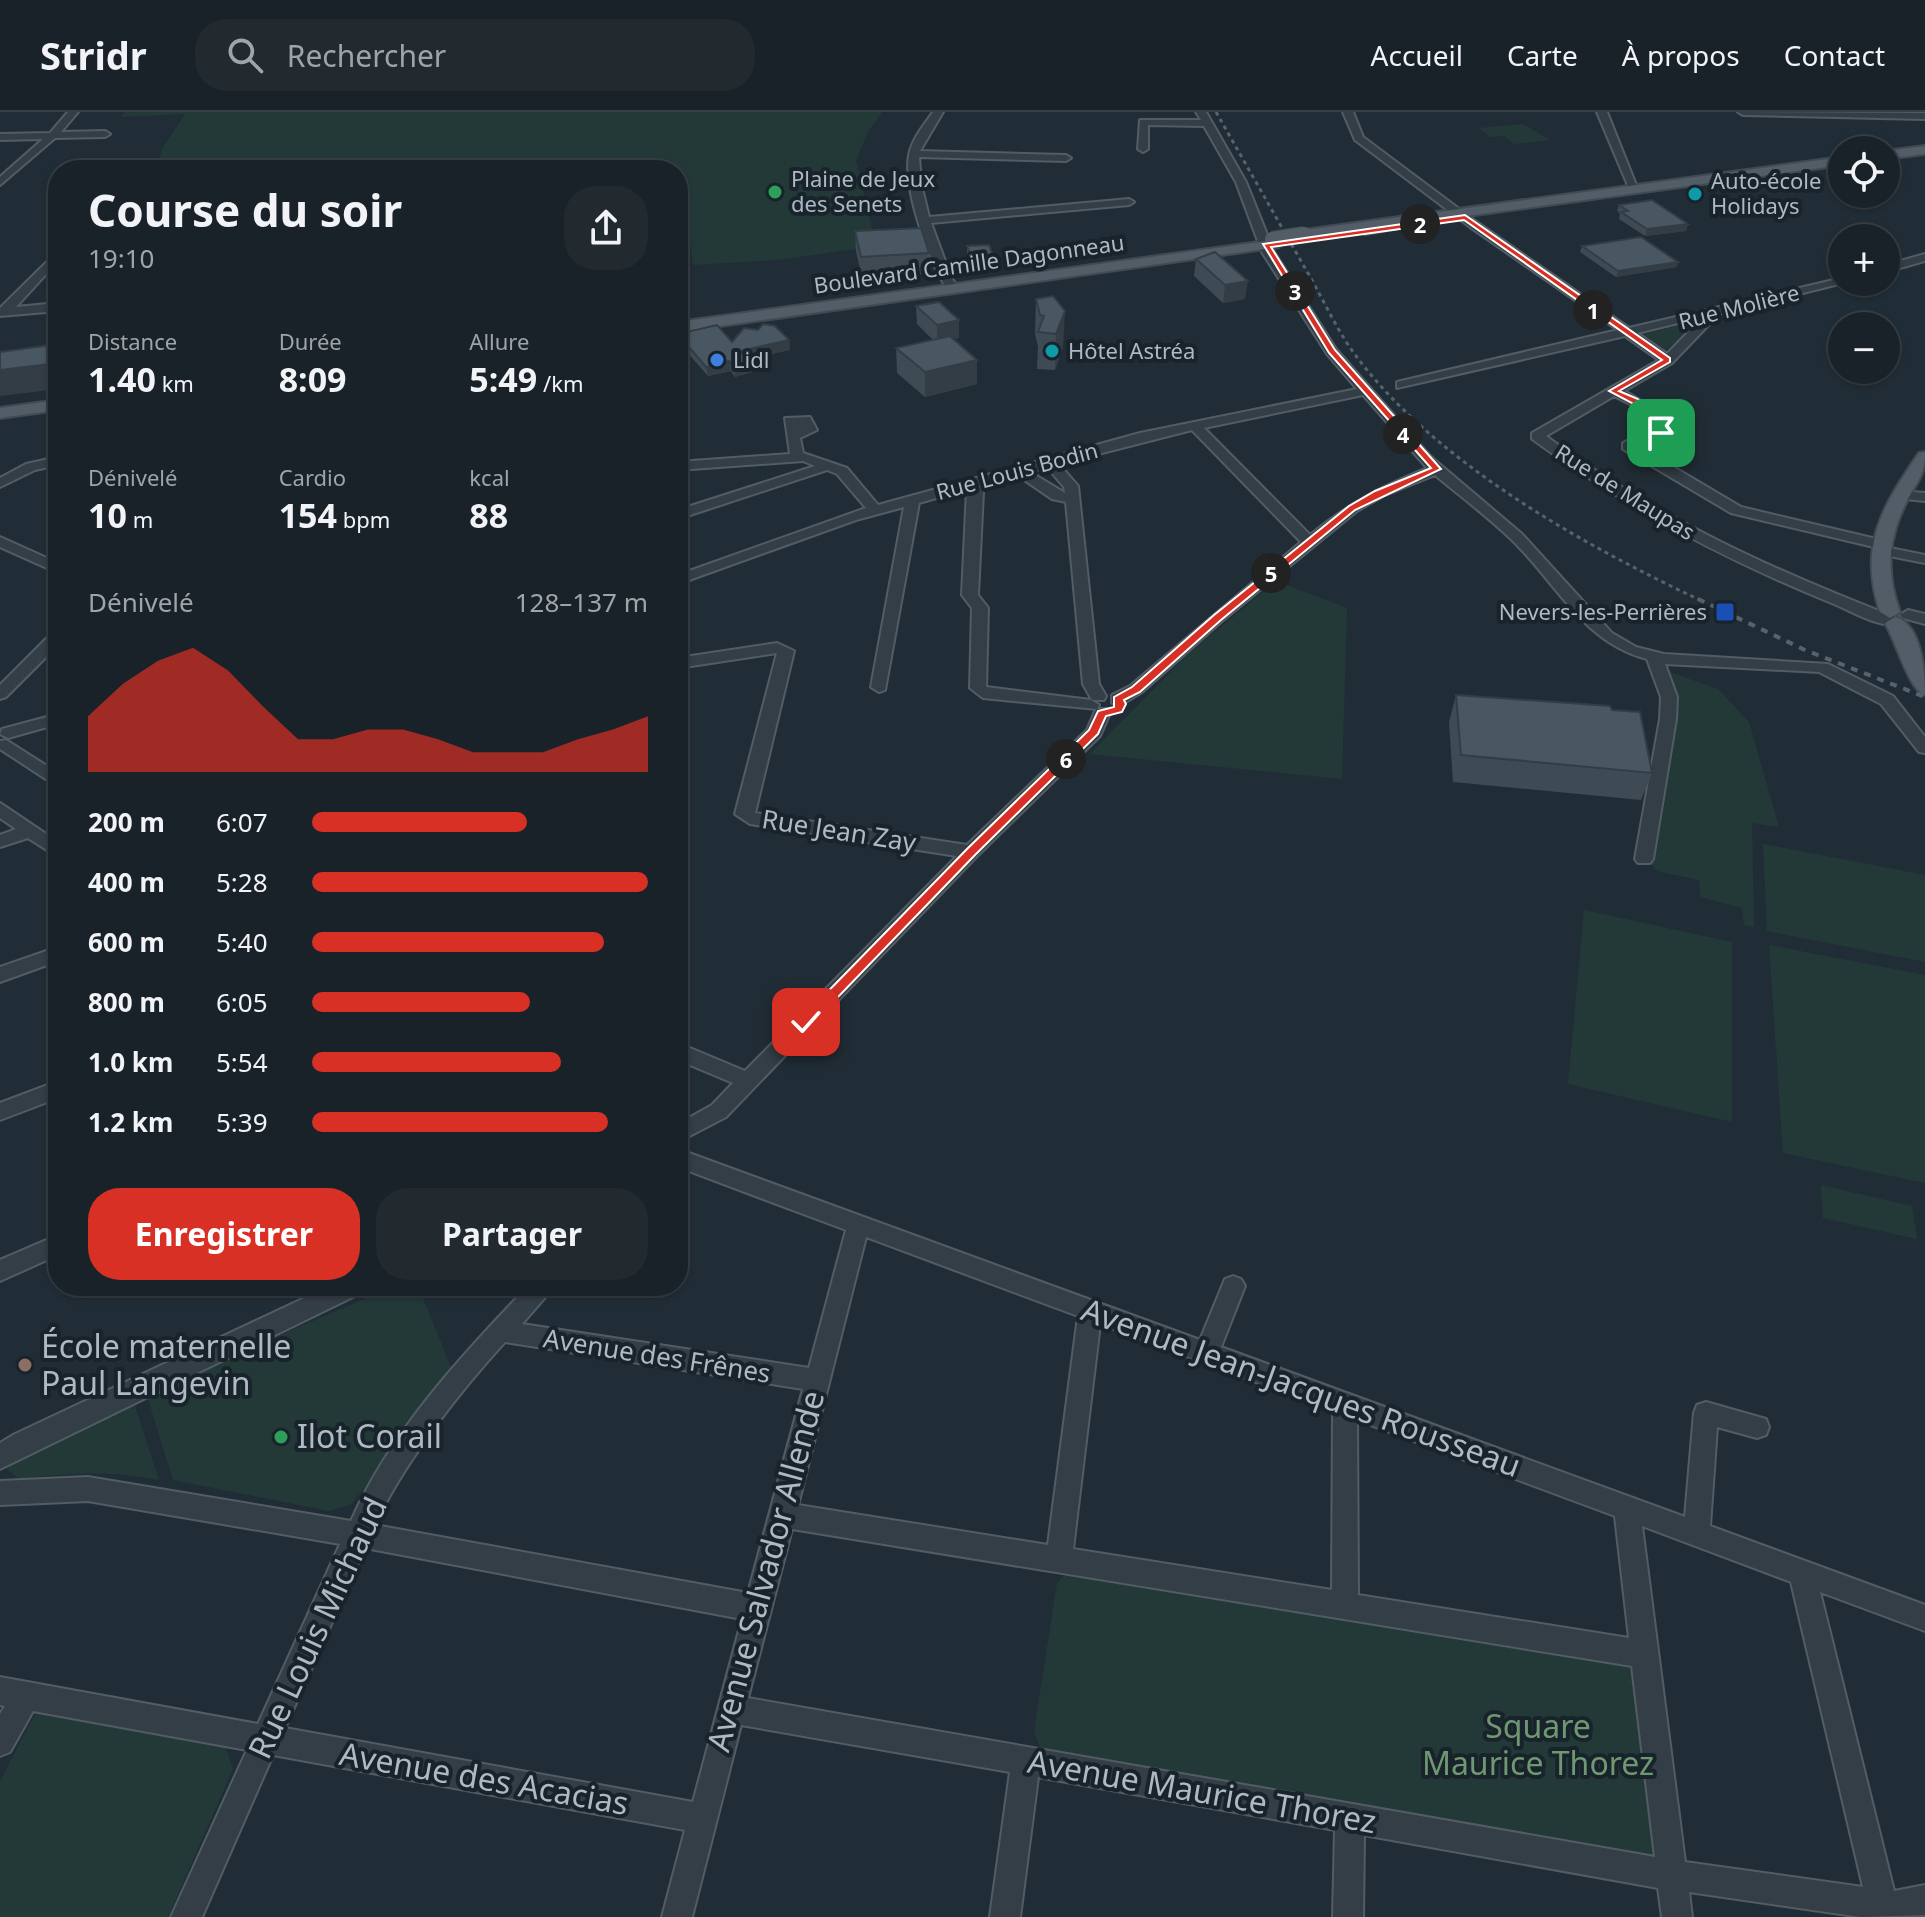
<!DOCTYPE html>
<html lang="fr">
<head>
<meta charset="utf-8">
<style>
  :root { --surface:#192228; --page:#222a30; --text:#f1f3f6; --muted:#9fa4a8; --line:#373f45; --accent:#d93025 }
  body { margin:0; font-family:"Noto Sans",sans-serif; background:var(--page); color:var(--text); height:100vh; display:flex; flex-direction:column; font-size:30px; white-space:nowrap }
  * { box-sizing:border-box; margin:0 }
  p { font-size:26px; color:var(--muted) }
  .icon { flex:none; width:44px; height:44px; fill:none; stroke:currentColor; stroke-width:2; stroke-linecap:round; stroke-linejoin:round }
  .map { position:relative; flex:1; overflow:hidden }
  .side { position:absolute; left:48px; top:48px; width:640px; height:1136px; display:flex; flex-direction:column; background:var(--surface); border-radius:32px; box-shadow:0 2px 6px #0004,0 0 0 2px var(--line) }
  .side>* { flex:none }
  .fabs { position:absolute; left:1828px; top:24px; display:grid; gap:16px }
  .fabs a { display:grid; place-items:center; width:72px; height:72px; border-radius:50%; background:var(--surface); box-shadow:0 2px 6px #0004,0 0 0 2px var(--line); font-size:40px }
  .pin { position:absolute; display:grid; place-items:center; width:68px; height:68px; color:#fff; margin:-34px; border-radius:16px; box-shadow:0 4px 12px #0006 }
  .km { position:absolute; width:40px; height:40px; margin:-20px; border-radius:50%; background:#222; color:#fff; font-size:22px; line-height:40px; text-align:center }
  .round { display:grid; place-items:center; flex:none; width:84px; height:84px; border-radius:32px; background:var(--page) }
  .headline { display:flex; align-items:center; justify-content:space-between; height:136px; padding:0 40px }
  h1 { font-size:44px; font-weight:700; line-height:60px }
  .figures { display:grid; grid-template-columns:repeat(3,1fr); gap:12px; height:136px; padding:8px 40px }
  .figures div { display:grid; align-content:center }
  .figures b { font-size:34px; font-weight:700 }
  .figures small { font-size:22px; font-weight:400 }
  .figures p { font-size:22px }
  .chart { height:224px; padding:16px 40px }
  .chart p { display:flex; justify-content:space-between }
  .chart svg { width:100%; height:144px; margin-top:8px; fill:var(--accent); opacity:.7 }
  .primary-button { display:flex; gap:16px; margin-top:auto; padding:16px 40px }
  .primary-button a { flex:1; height:92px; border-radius:32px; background:var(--accent); color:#fff; font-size:32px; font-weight:700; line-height:92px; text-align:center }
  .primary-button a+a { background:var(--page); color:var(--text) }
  ul { padding:0 40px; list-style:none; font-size:26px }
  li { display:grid; grid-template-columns:128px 96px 1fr; align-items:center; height:60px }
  li i { height:20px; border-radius:10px; background:var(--accent) }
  header { display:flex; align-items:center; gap:48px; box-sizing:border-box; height:112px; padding:0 40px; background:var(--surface); border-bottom:2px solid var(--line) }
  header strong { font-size:38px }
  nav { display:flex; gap:44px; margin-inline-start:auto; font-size:28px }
  .search { width:560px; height:72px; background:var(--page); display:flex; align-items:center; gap:20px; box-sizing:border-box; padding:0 28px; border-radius:32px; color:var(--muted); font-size:30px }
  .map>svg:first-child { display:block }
  .green { fill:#233937 }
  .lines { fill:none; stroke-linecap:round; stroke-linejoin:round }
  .minor-casing { stroke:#515c64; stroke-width:4 }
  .major-casing { stroke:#404a53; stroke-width:4 }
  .minor { fill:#343e46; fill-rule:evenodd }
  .major { fill:#525d67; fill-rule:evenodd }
  .rail-far1 { stroke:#56636d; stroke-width:3; stroke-dasharray:4 4; stroke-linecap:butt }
  .rail { stroke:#56636d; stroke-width:4; stroke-dasharray:7 7; stroke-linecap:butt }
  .major-bridge-casing { stroke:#404a53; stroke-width:16; stroke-linecap:butt }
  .major-bridge { stroke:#525d67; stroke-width:14 }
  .wall { fill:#3f4b54 }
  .shaded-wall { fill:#333d45 }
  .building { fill:#495762; stroke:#333d45; stroke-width:2 }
  .route { fill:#d93025; stroke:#fff; stroke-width:2 }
  .leisure-dot { fill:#2e9e5b; stroke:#19232b; stroke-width:3 }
  .culture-dot { fill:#0f9aa8; stroke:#19232b; stroke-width:3 }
  .shop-dot { fill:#3f7fe0; stroke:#19232b; stroke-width:3 }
  .transit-dot { fill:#1a4fb4; stroke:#19232b; stroke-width:3 }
  .education-dot { fill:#8d6e63; stroke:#19232b; stroke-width:3 }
  .labels { text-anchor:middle; stroke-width:8; stroke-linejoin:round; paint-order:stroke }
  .far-poi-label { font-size:22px; fill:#aeb9c3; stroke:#19232b; text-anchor:start }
  .far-street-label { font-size:22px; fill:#aeb9c3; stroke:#19232b }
  .street-label { font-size:26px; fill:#aeb9c3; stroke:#19232b }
  .near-poi-label { font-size:32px; fill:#aeb9c3; stroke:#19232b; text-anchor:start }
  .near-street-label { font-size:32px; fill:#aeb9c3; stroke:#19232b }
  .near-park-label { font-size:32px; fill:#6f9772; stroke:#19232b }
</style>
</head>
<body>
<header>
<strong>Stridr</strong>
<div class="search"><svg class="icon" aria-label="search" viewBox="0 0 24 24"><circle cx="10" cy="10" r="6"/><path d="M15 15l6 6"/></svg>Rechercher</div>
<nav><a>Accueil</a><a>Carte</a><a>À propos</a><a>Contact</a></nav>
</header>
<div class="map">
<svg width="1925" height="1805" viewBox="0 0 1925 1805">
  <rect width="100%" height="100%" fill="#212d36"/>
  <!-- green -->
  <path class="green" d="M125,0H882L868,20L856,48L876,134L778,148L693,153L684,94H687L686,66H678V58H156L162,37L185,2L121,5Z
    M1523,12L1550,28L1514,32L1504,24L1490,25L1479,16Z
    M1681,213L1687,215L1688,219L1664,240L1640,223Z
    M1276,469L1347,496L1342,667L1090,642L1185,545Z
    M1664,558L1718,577L1749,610L1779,715L1752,711L1754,815L1744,813L1742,796L1700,785L1699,768L1656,759L1651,751L1677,604Z
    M1763,732L1925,763V850L1767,819Z
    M1584,798L1732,830V1010L1568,972Z
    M1769,833L1925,863V1071L1783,1041Z
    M1821,1073L1912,1094L1917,1127L1823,1106Z
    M394,1174H418L453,1260L352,1392L329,1399L173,1368L146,1281Z
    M133,1288L159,1368C110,1358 67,1361 19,1367L8,1358L13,1347Z
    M1069,1458L1631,1552L1636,1560L1656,1740L1653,1750L1041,1639L1034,1619L1057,1471Z
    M37,1598L225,1634L233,1657L168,1805H0V1669Z"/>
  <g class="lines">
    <defs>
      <path id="minor" d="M68,0H78L61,20L105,19L110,22L105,25L55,26L0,73V65L43,27L0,28V22L50,21Z
        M933,0H943L920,39L1066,43L1071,46L1066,49L919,45L921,72L929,105L1129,87L1134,90L1129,93L931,111L951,165L958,176L948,178C929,150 903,77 909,43C912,27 924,13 933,0Z
        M1196,0H1206L1246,70L1274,140L1336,237L1430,344L1522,422L1612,521L1636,535L1664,542L1828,552L1893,584L1925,625V641L1919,640L1881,592L1819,560L1665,552L1677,585L1676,607L1653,747L1650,751H1638L1635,747L1660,607L1661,585L1647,547C1582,530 1557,471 1511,427C1487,404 1460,384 1435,363L1383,384L1357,399L1222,509L1142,580L1124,591H1112V583L1130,574L1301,430L1192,318L1059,352L1078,374L1099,572L1106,584L1104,588H1092L1083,572L1066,390L1052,387L1017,363L979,374L983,380L978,483L988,496L986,575L1091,588L1099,593L1097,597L983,586L970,576L972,496L962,483L967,377L919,391L885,578L879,580L871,575L904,395L856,408L678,472V463L866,396L837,362L827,358L678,407V398L815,354L803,349L678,358V350L790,342L785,306L810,305L817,318L800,326L803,341L847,356L878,393L1140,321L1357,277L1327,242L1262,140L1236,70L1204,14L1148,13V37L1143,40L1138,37L1140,8H1201ZM1363,283L1427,356C1379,376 1351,390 1310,423L1204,316ZM1047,355L1064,375L1065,381L1030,360Z
        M1343,0H1353L1363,25L1478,111L1629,216L1842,166V170H1847L1719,202L1672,251L1624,279C1644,288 1656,304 1679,309L1686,318L1672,325L1658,323L1638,334L1741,395L1885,429V435L1925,443V451L1874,441V435L1731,401L1623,337V331L1648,318L1644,313L1649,309L1630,292L1614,284L1546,324C1654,404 1772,458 1897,506V512C1879,516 1851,499 1834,492C1726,448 1626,396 1532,327V321L1659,248L1625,224L1397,276V270L1618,218L1470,115L1355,28ZM1703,205L1667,242L1637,221ZM1659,314L1670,315L1671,317Z
        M1597,0H1607L1638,78L1629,76Z
        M1738,0L1925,1V7L1743,3Z
        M1412,108L1417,111L1416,113L1365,122L1360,119Z
        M54,113H58V119L49,116Z
        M58,139V149L16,195L58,191V199L0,204V196Z
        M1925,142V149L1886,160V153Z
        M58,345V353L35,358L0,375V366L26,352Z
        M1900,379L1925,381V389L1895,386L1893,383Z
        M0,425L58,451V461L0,435Z
        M1908,498L1925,502V512L1903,506L1900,503Z
        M58,519V533L6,585L0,587V573L52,521Z
        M777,531L794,539L755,701L967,733L1087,618L1096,597H1108L1110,601L1100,624L977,744L726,1005L678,1030V1012L712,993L733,971L678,948V931L745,959L957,744L750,712L735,702L777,541L678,556V546Z
        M58,602V612L8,626L0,622L2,617Z
        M6,628L58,661V675L0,637V629Z
        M0,691L58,730V745L28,726L0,735V723L16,717L0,706Z
        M58,835V849L0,870V855Z
        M58,969V986L0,1008V991Z
        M678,1037L1200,1228L1225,1167L1233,1164L1241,1167L1245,1174L1221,1235L1685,1405L1694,1301L1697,1293L1706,1290L1766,1307L1769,1315L1766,1323L1757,1326L1717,1315L1710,1414L1925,1493V1519L1820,1480L1894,1779L1925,1773V1803L1861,1805L1689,1780L1692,1805H1662L1658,1776L1364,1723L1363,1805H1333L1335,1718L1038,1665L1020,1805H990L1010,1660L741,1613L692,1805H662L685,1718L273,1643L202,1805H171L247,1638L33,1599L10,1640L0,1644V1602L5,1594L0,1593V1565L258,1612L340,1432L88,1389L0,1393V1369L88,1365L351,1409C391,1319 461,1244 528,1174H555L522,1212L809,1256L846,1118L678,1055ZM866,1125L1078,1204L1048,1433L798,1393ZM1100,1212L1333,1299L1332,1478L1073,1437ZM505,1230L803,1277L748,1481L375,1413C402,1353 460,1279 505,1230ZM1357,1308L1615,1404L1629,1526L1358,1483ZM1642,1414L1791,1470L1863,1775L1685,1750ZM792,1417L1632,1554L1655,1745L748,1586ZM365,1436L742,1507L693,1690L285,1616Z
        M58,1123V1143L0,1169V1148Z
        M330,1174H365L361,1181L0,1357V1331L13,1323Z"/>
      <path id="major" d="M1925,34V42L1886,47V39Z
        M1842,45V53L1304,126L1297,122L1304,118Z
        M1274,128L1281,132L1279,135L678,220V210Z
        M58,288V298L0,306V296Z
        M1925,340C1925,362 1919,367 1909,385C1888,424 1885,459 1900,500L1890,506L1880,500C1858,434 1882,395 1919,341Z
        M1895,505C1922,512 1925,561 1925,583C1910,580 1895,527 1885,511Z"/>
    </defs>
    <!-- minor casing -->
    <use href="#minor" class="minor-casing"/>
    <!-- major casing -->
    <use href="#major" class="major-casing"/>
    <!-- minor -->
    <use href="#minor" class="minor"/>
    <!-- major -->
    <use href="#major" class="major"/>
    <!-- rail-far1 -->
    <path class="rail-far1" d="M1216,0C1247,54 1278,109 1309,163C1323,187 1335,214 1351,237C1430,348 1581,432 1702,489"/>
    <!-- rail -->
    <path class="rail" d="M1698,487L1805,538L1925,585"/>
    <defs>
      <path id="major-bridge" d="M1272,127L1304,122"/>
    </defs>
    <!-- major-bridge casing -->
    <use href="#major-bridge" class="major-bridge-casing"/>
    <!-- major-bridge -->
    <use href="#major-bridge" class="major-bridge"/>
  </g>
  <!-- wall -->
  <path class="wall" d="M1619,93L1688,112L1686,119L1645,124L1619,107L1620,102L1617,99Z
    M855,119L929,141V162L862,165L856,140Z
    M967,134L994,146V158L973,160L967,146Z
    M1582,134L1677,155L1616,165L1580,140Z
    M1196,147L1245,187L1223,191L1194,164Z
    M1053,184L1063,235L1055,258L1037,257L1038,235L1035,222L1036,187Z
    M916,194L959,226L954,227L977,272L925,285L897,261L896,236L933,228L917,212Z
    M678,222L732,230L789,228L790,238L748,247L751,250L752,260L735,265L731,259L708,264L679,231Z
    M1456,583L1612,598L1652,661L1641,688L1453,670L1449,610Z"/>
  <!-- shaded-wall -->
  <path class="shaded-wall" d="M1688,112L1686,119L1645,124L1647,117Z
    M994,146V158L973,160V148Z
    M1678,150L1677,155L1616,165L1618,159Z
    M1248,169L1245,187L1223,191L1225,173Z
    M1065,199L1063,235L1055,258L1056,222Z
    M959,208V226L937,231V213Z
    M789,228L790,238L741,249L740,239Z
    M977,248V272L925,285V260Z
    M729,249L731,259L708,264L706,255Z
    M751,250L752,260L735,265L734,255Z
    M58,251V277L0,284V258Z"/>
  <!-- building -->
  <path class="building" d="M1652,88L1688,112L1647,117L1621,100L1628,99L1619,93Z
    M921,116L929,141L861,145L855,119Z
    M1641,125L1678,150L1618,159L1582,134Z
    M989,133L994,146L973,148L967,134Z
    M1215,140L1248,169L1225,173L1196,147Z
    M1053,184L1065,199L1056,222L1038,220L1044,204L1040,203L1036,187Z
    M939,190L959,208L937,213L916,194Z
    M763,212L775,214L789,228L740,239L751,250L734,255L729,249L706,255L678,222L717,213L732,230L744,216L758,218Z
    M950,224L977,248L925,260L896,236Z
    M58,232V251L0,258V240Z
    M1456,583L1610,594L1612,598L1640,600L1652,661L1461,643Z"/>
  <!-- route -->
  <path class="route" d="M1465,103L1670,246V250L1619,279L1638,287L1660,307L1657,314L1664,319V322L1649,317L1652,309L1632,291L1609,279L1662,248L1464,108L1271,135L1335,238L1441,357L1355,398L1221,508L1140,580L1124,588L1126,592L1122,600L1106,604L1098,622L975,743L811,913H802V906L967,737L1089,618L1098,599L1114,595V585L1132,575L1214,503L1349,394L1375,379L1431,356L1329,241L1263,132Z"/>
  <!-- markers -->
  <g class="leisure-dot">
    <circle cx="775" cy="80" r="8"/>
    <circle cx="281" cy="1325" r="8"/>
  </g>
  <g class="culture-dot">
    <circle cx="1695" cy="82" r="8"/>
    <circle cx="1052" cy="239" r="8"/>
  </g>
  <circle class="shop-dot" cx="717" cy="248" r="8"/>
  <rect class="transit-dot" x="1715" y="490" width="20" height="20" rx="4"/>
  <circle class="education-dot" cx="25" cy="1253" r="8"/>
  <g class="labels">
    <!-- far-poi labels -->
    <g class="far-poi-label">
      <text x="791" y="75">Plaine de Jeux<tspan x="791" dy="25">des Senets</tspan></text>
      <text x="1711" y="77">Auto-école<tspan x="1711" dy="25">Holidays</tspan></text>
      <text x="1068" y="247">Hôtel Astréa</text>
      <text x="733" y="256">Lidl</text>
      <text x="1707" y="508" text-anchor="end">Nevers-les-Perrières</text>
    </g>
    <!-- far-street labels -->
    <g class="far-street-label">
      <text transform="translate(969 152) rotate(-8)" y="8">Boulevard Camille Dagonneau</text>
      <text transform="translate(1739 195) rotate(-14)" y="8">Rue Molière</text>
      <text transform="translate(1017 359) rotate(-15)" y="8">Rue Louis Bodin</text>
      <text transform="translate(1625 380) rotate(32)" y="8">Rue de Maupas</text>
    </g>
    <!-- street labels -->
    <g class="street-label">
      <text transform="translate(839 719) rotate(9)" y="9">Rue Jean Zay</text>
      <text transform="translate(657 1244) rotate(9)" y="9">Avenue des Frênes</text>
    </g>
    <!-- near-poi labels -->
    <g class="near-poi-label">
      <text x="41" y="1246">École maternelle<tspan x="41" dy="37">Paul Langevin</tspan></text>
      <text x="297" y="1336">Ilot Corail</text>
    </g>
    <!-- near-street labels -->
    <g class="near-street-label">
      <text transform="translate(1301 1276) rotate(20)" y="11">Avenue Jean-Jacques Rousseau</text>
      <text transform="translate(766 1459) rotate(-75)" y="11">Avenue Salvador Allende</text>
      <text transform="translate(318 1516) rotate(-65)" y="11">Rue Louis Michaud</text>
      <text transform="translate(484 1667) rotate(10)" y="11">Avenue des Acacias</text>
      <text transform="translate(1202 1680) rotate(10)" y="11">Avenue Maurice Thorez</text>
    </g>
    <!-- near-park labels -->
    <g class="near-park-label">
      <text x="1538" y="1626">Square<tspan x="1538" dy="37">Maurice Thorez</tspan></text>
    </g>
  </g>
</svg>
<div class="fabs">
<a><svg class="icon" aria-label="locate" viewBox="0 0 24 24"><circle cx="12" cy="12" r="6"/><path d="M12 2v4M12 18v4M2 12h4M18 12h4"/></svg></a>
<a>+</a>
<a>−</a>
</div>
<div class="pin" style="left:1661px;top:321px;background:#1e9e55"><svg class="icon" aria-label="arrive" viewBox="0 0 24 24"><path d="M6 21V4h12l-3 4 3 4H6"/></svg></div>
<div class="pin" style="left:806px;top:910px;background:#d93025"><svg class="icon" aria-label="check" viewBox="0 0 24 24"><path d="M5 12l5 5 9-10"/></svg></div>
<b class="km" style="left:1593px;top:198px">1</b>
<b class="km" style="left:1420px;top:112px">2</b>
<b class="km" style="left:1295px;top:179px">3</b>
<b class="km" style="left:1403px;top:322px">4</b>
<b class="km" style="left:1271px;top:461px">5</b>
<b class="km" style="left:1066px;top:647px">6</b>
<section class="side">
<div class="headline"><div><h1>Course du soir</h1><p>19:10</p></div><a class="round"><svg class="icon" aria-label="share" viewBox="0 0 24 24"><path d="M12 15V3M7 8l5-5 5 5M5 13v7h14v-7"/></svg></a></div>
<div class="figures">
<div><p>Distance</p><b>1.40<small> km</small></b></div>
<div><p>Durée</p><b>8:09</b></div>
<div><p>Allure</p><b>5:49<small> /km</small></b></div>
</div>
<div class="figures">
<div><p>Dénivelé</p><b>10<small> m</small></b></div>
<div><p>Cardio</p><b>154<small> bpm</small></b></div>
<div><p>kcal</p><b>88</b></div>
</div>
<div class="chart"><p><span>Dénivelé</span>128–137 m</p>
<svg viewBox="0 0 160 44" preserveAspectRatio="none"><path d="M0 44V27L10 17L20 10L30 6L40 13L50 24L60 34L70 34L80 31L90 31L100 34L110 38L120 38L130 38L140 34L150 31L160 27V44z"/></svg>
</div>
<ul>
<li><b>200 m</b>6:07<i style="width:64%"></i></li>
<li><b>400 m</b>5:28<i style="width:100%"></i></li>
<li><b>600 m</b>5:40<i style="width:87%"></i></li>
<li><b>800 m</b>6:05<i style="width:65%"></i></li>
<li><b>1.0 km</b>5:54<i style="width:74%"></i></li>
<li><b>1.2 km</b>5:39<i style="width:88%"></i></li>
</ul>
<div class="primary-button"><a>Enregistrer</a><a>Partager</a></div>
</section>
</div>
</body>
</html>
